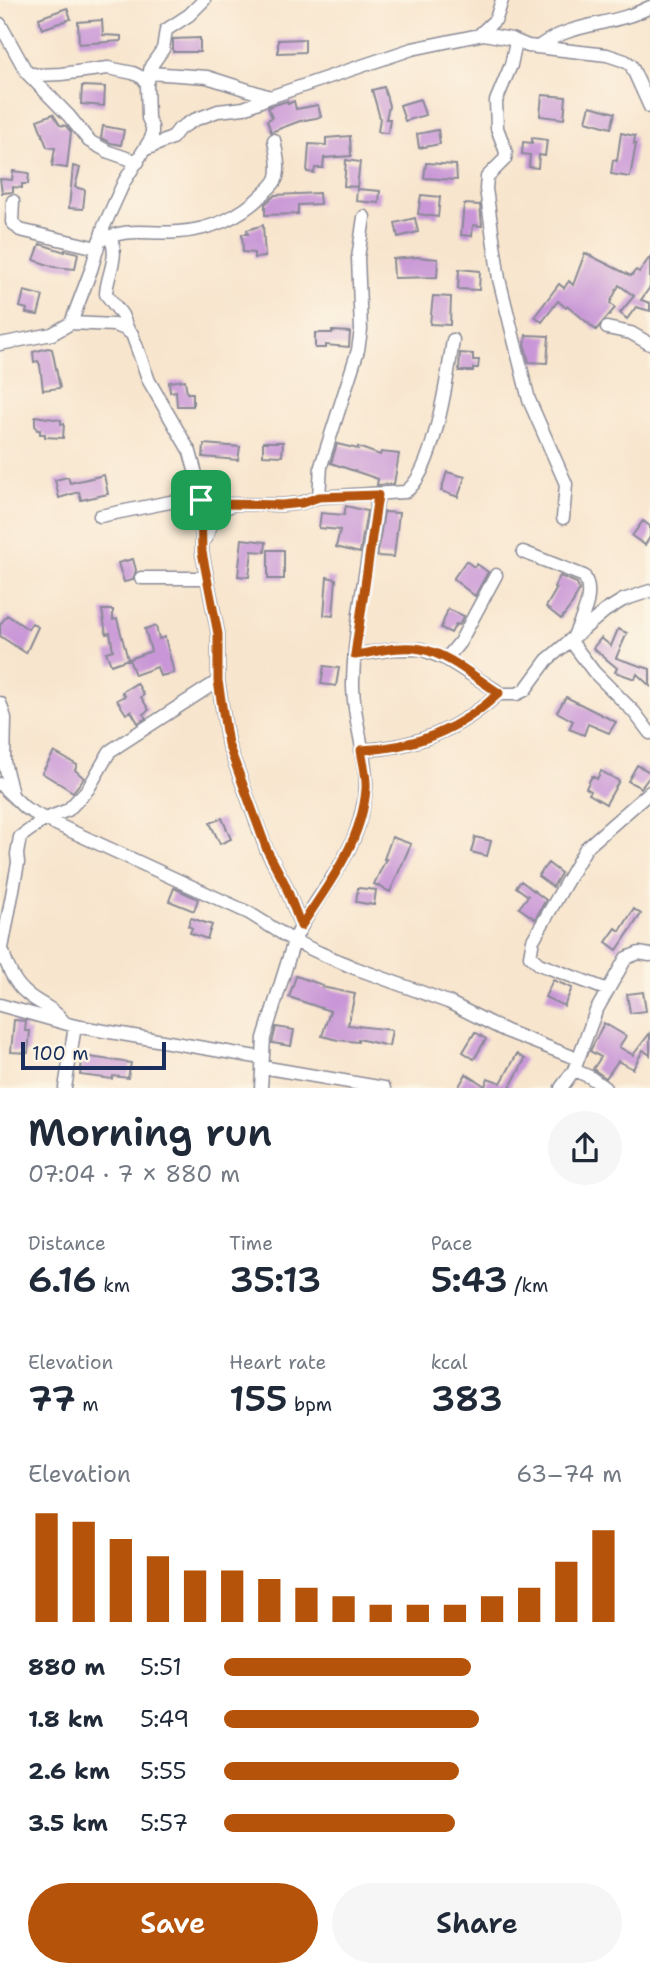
<!DOCTYPE html>
<html lang="en">
<head>
<meta charset="utf-8">
<style>
  :root { --surface:#fff; --page:#f6f6f7; --text:#1f2937; --muted:#747a83; --accent:#b45309 }
  body { margin:0; font-family:"Shantell Sans",sans-serif; background:var(--page); color:var(--text); height:100vh; display:flex; flex-direction:column; font-size:26px; white-space:nowrap }
  * { box-sizing:border-box; margin:0 }
  p { font-size:23px; color:var(--muted) }
  .icon { flex:none; width:38px; height:38px; fill:none; stroke:currentColor; stroke-width:2; stroke-linecap:round; stroke-linejoin:round }
  .map { position:relative; height:1088px; overflow:hidden }
  .side { display:flex; flex-direction:column; background:var(--surface); flex:1 }
  .side>* { flex:none }
  .scale { position:absolute; left:21px; bottom:18px; width:145px; box-sizing:border-box; padding-left:7px; border:4px solid #1b2f5e; border-top:0; font-size:19px; line-height:24px; white-space:nowrap; color:#1b2f5e; -webkit-text-stroke:5px #fcf5e5; paint-order:stroke }
  .pin { position:absolute; display:grid; place-items:center; width:60px; height:60px; color:#fff; margin:-30px; border-radius:14px; box-shadow:0 4px 10px #0006 }
  .round { display:grid; place-items:center; flex:none; width:74px; height:74px; border-radius:37px; background:var(--page) }
  .headline { display:flex; align-items:center; justify-content:space-between; height:119px; padding:0 28px }
  h1 { font-size:38px; font-weight:600; line-height:52px }
  .stats { display:grid; grid-template-columns:repeat(3,1fr); gap:10px; height:119px; padding:7px 28px }
  .stats div { display:grid; align-content:center }
  .stats b { font-size:35px; font-weight:600 }
  .stats small { font-size:19px; font-weight:400 }
  .stats p { font-size:19px }
  .chart { height:196px; padding:14px 28px }
  .chart p { display:flex; justify-content:space-between }
  .chart svg { width:100%; height:126px; margin-top:7px; stroke:var(--accent); stroke-width:6 }
  .button { display:flex; gap:14px; margin-top:auto; padding:14px 28px }
  .button a { flex:1; height:80px; border-radius:42px; background:var(--accent); color:#fff; font-size:28px; font-weight:600; line-height:80px; text-align:center }
  .button a+a { background:var(--page); color:var(--text) }
  ul { padding:0 28px; list-style:none; font-size:23px }
  li { display:grid; grid-template-columns:112px 84px 1fr; align-items:center; height:52px }
  li i { height:18px; border-radius:9px; background:var(--accent) }
  .map>svg:first-child { display:block }
  .building { fill:#c997d7 }
  .lines { fill:none; stroke-linecap:round; stroke-linejoin:round }
  .minor-casing { stroke:#8a8a96; stroke-width:15 }
  .minor { stroke:#fff; stroke-width:12 }
  .route-casing { stroke:#fff; stroke-width:14 }
  .route { stroke:#b45309; stroke-width:9 }
</style>
</head>
<body>
<div class="map">
<svg width="650" height="1088" viewBox="0 0 650 1088">
  <rect width="100%" height="100%" fill="#fcf5e5"/>
  <filter id="ink" filterUnits="userSpaceOnUse"><feTurbulence type="fractalNoise" baseFrequency=".0143" numOctaves="2"/><feDisplacementMap in="SourceGraphic" scale="14" xChannelSelector="R" yChannelSelector="G"/><feConvolveMatrix kernelMatrix="1 2 1 2 8 2 1 2 1" color-interpolation-filters="sRGB"/></filter>
  <filter id="wash" filterUnits="userSpaceOnUse"><feTurbulence type="fractalNoise" baseFrequency=".00686" numOctaves="4" result="noise"/><feDisplacementMap in="SourceGraphic" scale="28" xChannelSelector="R" yChannelSelector="G"/><feGaussianBlur stdDeviation="1.57" result="paint"/><feColorMatrix in="noise" values="0 0 0 0 0 0 0 0 0 0 0 0 0 0 0 0 0 1.4 0 .05"/><feComposite in="paint" operator="in"/></filter>
  <g filter="url(#wash)">
    <rect width="100%" height="100%" fill="#f8e5cd"/>
    <g id="blocks">
      <!-- building -->
      <path class="building" d="M67,8L71,19L42,29L39,18Z
        M102,20L103,35L121,36V41L79,44L78,22Z
        M200,38V52H173V39Z
        M305,39V52L278,53V40Z
        M82,86L105,87L104,106L81,104Z
        M384,87L389,106L386,119H390L388,133H385L378,132L380,118L372,90Z
        M542,95L566,97L564,119L540,116Z
        M420,99L425,115L405,121L400,105Z
        M287,101L288,104L294,101L296,109L318,105L321,117L300,121L271,132L267,120L272,118L268,107Z
        M590,106L615,113L611,128L586,121Z
        M53,114L60,125L66,126L71,132L67,168L52,166L55,148L47,147L37,120Z
        M103,126L124,130L121,145L111,143L101,138Z
        M438,130L440,144L419,148L417,134Z
        M621,133L635,136L634,144H636L630,177L611,174L613,160L617,161Z
        M350,136L351,156L324,158L323,168H315L314,173L307,172L309,144L326,145V138Z
        M532,138L547,140L545,156L539,155L538,168L529,167L530,155L522,154L523,142L532,143Z
        M346,160L360,162L357,187L344,186Z
        M426,163L456,165L457,180L424,178Z
        M73,166L80,168L75,187L85,190L83,209L69,208Z
        M13,171L29,173L28,184H22V188L13,187V192L2,193L0,179L12,180Z
        M357,189L380,191L379,203L356,201Z
        M319,193L320,204L298,205V214L265,215V204L275,195Z
        M421,195L440,197L438,217L418,214Z
        M464,204L480,205L482,226L473,225L472,236L461,235Z
        M415,218L418,232L398,237L395,223Z
        M263,225L265,257L254,258V253L243,252L242,234H248L247,230Z
        M40,244L65,252V250L78,253L75,269L54,267L34,260Z
        M585,253L631,276L636,270L639,272L650,257V287L641,300L650,303V311L636,307L627,319L620,313L634,296L619,285L610,303L615,308L596,330L568,306L566,308L558,301L542,322L535,316L559,284L564,288L569,281L573,285Z
        M417,257L438,259L437,277L394,278L393,259Z
        M459,269L480,271L479,290L458,289Z
        M24,291L43,296L38,315L26,313L27,309L20,307Z
        M433,296L451,297L450,325L430,324Z
        M332,331L350,332L349,347L326,345V348H315V333H332Z
        M526,335L549,336L547,363L529,362L525,347Z
        M48,348L52,349L60,388L43,390L40,365L38,361L34,362L33,352Z
        M460,353L473,354V360H479L478,368H473V371H459Z
        M185,380L187,393H193V406H177L176,391L170,392L169,382Z
        M35,416L61,420V424H64L63,438L45,437V434H40V430H37L35,425Z
        M263,442H283L282,456L263,455Z
        M204,444L240,447L238,460L203,457Z
        M337,444L358,449V447L380,455L381,452L399,454L394,484L377,485L378,479L331,463Z
        M447,472L465,477L458,497L441,491Z
        M104,475L108,494L81,500L79,492L59,498L55,480L68,477L70,483Z
        M346,506L367,511L360,553L336,547L340,530L319,528L321,513L344,515Z
        M384,512L399,513L394,557L377,556Z
        M643,521L650,526V537L645,545L632,536Z
        M242,539L266,542L265,552L252,551L249,577L238,576Z
        M268,550H284V579H268Z
        M133,559L136,570L133,580L124,582L118,563Z
        M466,561L474,567L477,564L488,572L475,596L453,579Z
        M560,576L577,583L579,590L573,603L561,619L546,607L557,588L554,587Z
        M327,577L336,579L333,616L324,615Z
        M448,609L464,616L459,625L456,624L451,633L441,628Z
        M102,610H113V620L117,619L128,659L111,665L106,652L113,650L110,633L106,634Z
        M7,615L28,629L32,623L38,627L26,653L0,636V625Z
        M156,626L159,639L165,637L174,673L160,676L157,667L135,675L129,659L151,651L145,629Z
        M618,629L627,633L616,658L650,669V686L637,674L635,679L615,672L617,668L593,648L601,638L611,646Z
        M324,666L339,668L336,686L321,684Z
        M137,683L144,695L141,697L149,710L143,714L146,718L138,723L131,711L126,714L117,700L125,696L122,692Z
        M566,697L616,722L609,733L588,724L584,735L569,729L573,721L557,712Z
        M54,752L77,765L75,770L84,778L73,792L42,773Z
        M637,765L650,772V776L641,788L628,781Z
        M601,771L619,781L606,804L589,794L591,791L586,788L592,776L597,779Z
        M222,818L231,839L220,844L210,823Z
        M392,837L411,844L390,892L374,884L386,859H384Z
        M475,837L491,841L487,856L471,852Z
        M548,863L561,873L553,887L538,876Z
        M521,881L546,900L535,919L519,908L528,896L516,887Z
        M174,888L198,899L194,911L169,901Z
        M358,888L376,890L374,905L356,902Z
        M634,909L641,914L617,950L606,942L616,928L620,931Z
        M191,918L212,925L207,939L190,933L192,928L188,926Z
        M296,976L323,985L322,987L355,994L348,1025L392,1030L389,1046L358,1039V1042L338,1040L322,1036L330,1011L289,997Z
        M553,980L572,988L564,1006L545,997Z
        M643,992L646,1011L630,1013L627,994Z
        M14,1020L26,1021L25,1031H30L28,1053L11,1052Z
        M604,1023L626,1036L619,1047L633,1055L650,1033V1055L643,1050L633,1069L618,1061L606,1078L593,1069L601,1057L590,1051Z
        M276,1027L294,1030L291,1046L272,1043Z
        M475,1032L486,1039L474,1059L463,1052Z
        M517,1054L525,1059L510,1087L512,1088H458L466,1074L485,1086L488,1078L501,1083Z
        M83,1056L131,1063L128,1078L113,1076L112,1079L80,1075Z"/>
    </g>
  </g>
  <g filter="url(#ink)">
    <use href="#blocks" fill-opacity="0" stroke="#8a8a96" stroke-width="2"/>
    <g class="lines">
      <defs>
        <path id="minor" d="M0,24L27,73L38,75L61,74L108,68L133,73L143,78L147,84L148,118L152,127V137L124,182L104,226L91,270L71,323L52,334L0,344
          M479,35L496,19L502,0
          M516,42L511,65L496,101L497,128L506,152L505,159L487,177L486,189L499,279L529,400L566,484L563,518
          M538,47C573,21 612,27 650,7
          M27,73L69,116L89,141L109,152L138,162
          M150,73L207,77L270,97L412,49L484,34L511,39L528,46L607,55L625,61L631,65L650,107
          M148,81L151,66L163,49L166,30L189,15L204,0
          M146,149L172,138L179,129L194,120L218,111L244,108L270,97
          M13,201L12,222L20,230L97,248
          M109,236C121,255 107,273 106,294L122,315L128,330
          M99,241C128,226 148,235 178,232C210,230 241,217 264,193C269,188 275,184 277,177C280,165 276,152 274,140
          M71,323L114,325L123,328L132,334L149,381L190,452L202,496V552L218,634V681L228,744L267,851L285,884L301,926
          M607,328L631,333L650,344
          M319,497L321,466L358,350L361,330L358,258L364,217
          M100,516L170,502L201,500L226,504L282,505L301,503L319,497L405,492C434,474 448,374 453,340
          M206,538C211,522 216,512 232,505
          M523,552L584,576C595,595 582,617 574,636
          M141,578H207
          M570,640L594,672L634,712L650,733
          M355,655L394,649H421L446,659L502,694H517L525,690L547,660L605,611L623,600L650,591
          M446,659L460,642L496,575
          M0,703L5,718L4,762L12,794
          M361,750C415,748 460,730 499,693
          M0,784L25,808L45,819L249,913L294,941L320,953L355,968L448,1002L506,1031L578,1059
          M3,952C7,966 13,981 24,991C37,1004 51,1005 64,1022
          M0,959L18,863L17,854L20,837L45,819L68,810L88,789L110,751L218,681
          M608,990L539,964L530,956L533,940L586,848L650,792
          M0,1005L75,1026L262,1058
          M262,1067L384,1088
          M574,1070L590,1077L605,1088
          M65,1088L75,1026
          M261,1088L264,1038L294,941C313,898 349,865 360,819C363,809 365,797 366,787C367,753 352,717 353,681C355,619 369,557 378,495
          M561,1088L574,1070L596,1011L626,958L639,953L650,955"/>
      </defs>
      <!-- minor casing -->
      <use href="#minor" class="minor-casing"/>
      <!-- minor -->
      <use href="#minor" class="minor"/>
    </g>
  </g>
  <g class="lines" filter="url(#ink)">
    <defs>
      <path id="route" d="M378,495L355,655C376,652 399,645 421,649C449,654 475,678 499,693C460,730 415,748 361,750C363,763 367,776 366,789C362,841 329,884 301,926L285,884L267,850L228,744L218,681V634L202,552L201,500L226,504L282,505L302,503L319,497Z"/>
    </defs>
    <!-- route casing -->
    <use href="#route" class="route-casing"/>
    <!-- route -->
    <use href="#route" class="route"/>
  </g>
</svg>
<div class="scale">100 m</div>
<div class="pin" style="left:201px;top:500px;background:#1e9e55"><svg class="icon" aria-label="arrive" viewBox="0 0 24 24"><path d="M6 21V4h12l-3 4 3 4H6"/></svg></div>
</div>
<section class="side">
<div class="headline"><div><h1>Morning run</h1><p>07:04 · 7 × 880 m</p></div><a class="round"><svg class="icon" aria-label="share" viewBox="0 0 24 24"><path d="M12 15V3M7 8l5-5 5 5M5 13v7h14v-7"/></svg></a></div>
<div class="stats">
<div><p>Distance</p><b>6.16<small> km</small></b></div>
<div><p>Time</p><b>35:13</b></div>
<div><p>Pace</p><b>5:43<small> /km</small></b></div>
</div>
<div class="stats">
<div><p>Elevation</p><b>77<small> m</small></b></div>
<div><p>Heart rate</p><b>155<small> bpm</small></b></div>
<div><p>kcal</p><b>383</b></div>
</div>
<div class="chart"><p><span>Elevation</span>63–74 m</p>
<svg viewBox="0 0 160 44" preserveAspectRatio="none"><path d="M5 44V6M15 44V9M25 44V15M35 44V21M45 44V26M55 44V26M65 44V29M75 44V32M85 44V35M95 44V38M105 44V38M115 44V38M125 44V35M135 44V32M145 44V23M155 44V12"/></svg>
</div>
<ul>
<li><b>880 m</b>5:51<i style="width:62%"></i></li>
<li><b>1.8 km</b>5:49<i style="width:64%"></i></li>
<li><b>2.6 km</b>5:55<i style="width:59%"></i></li>
<li><b>3.5 km</b>5:57<i style="width:58%"></i></li>
</ul>
<div class="button"><a>Save</a><a>Share</a></div>
</section>
</body>
</html>
